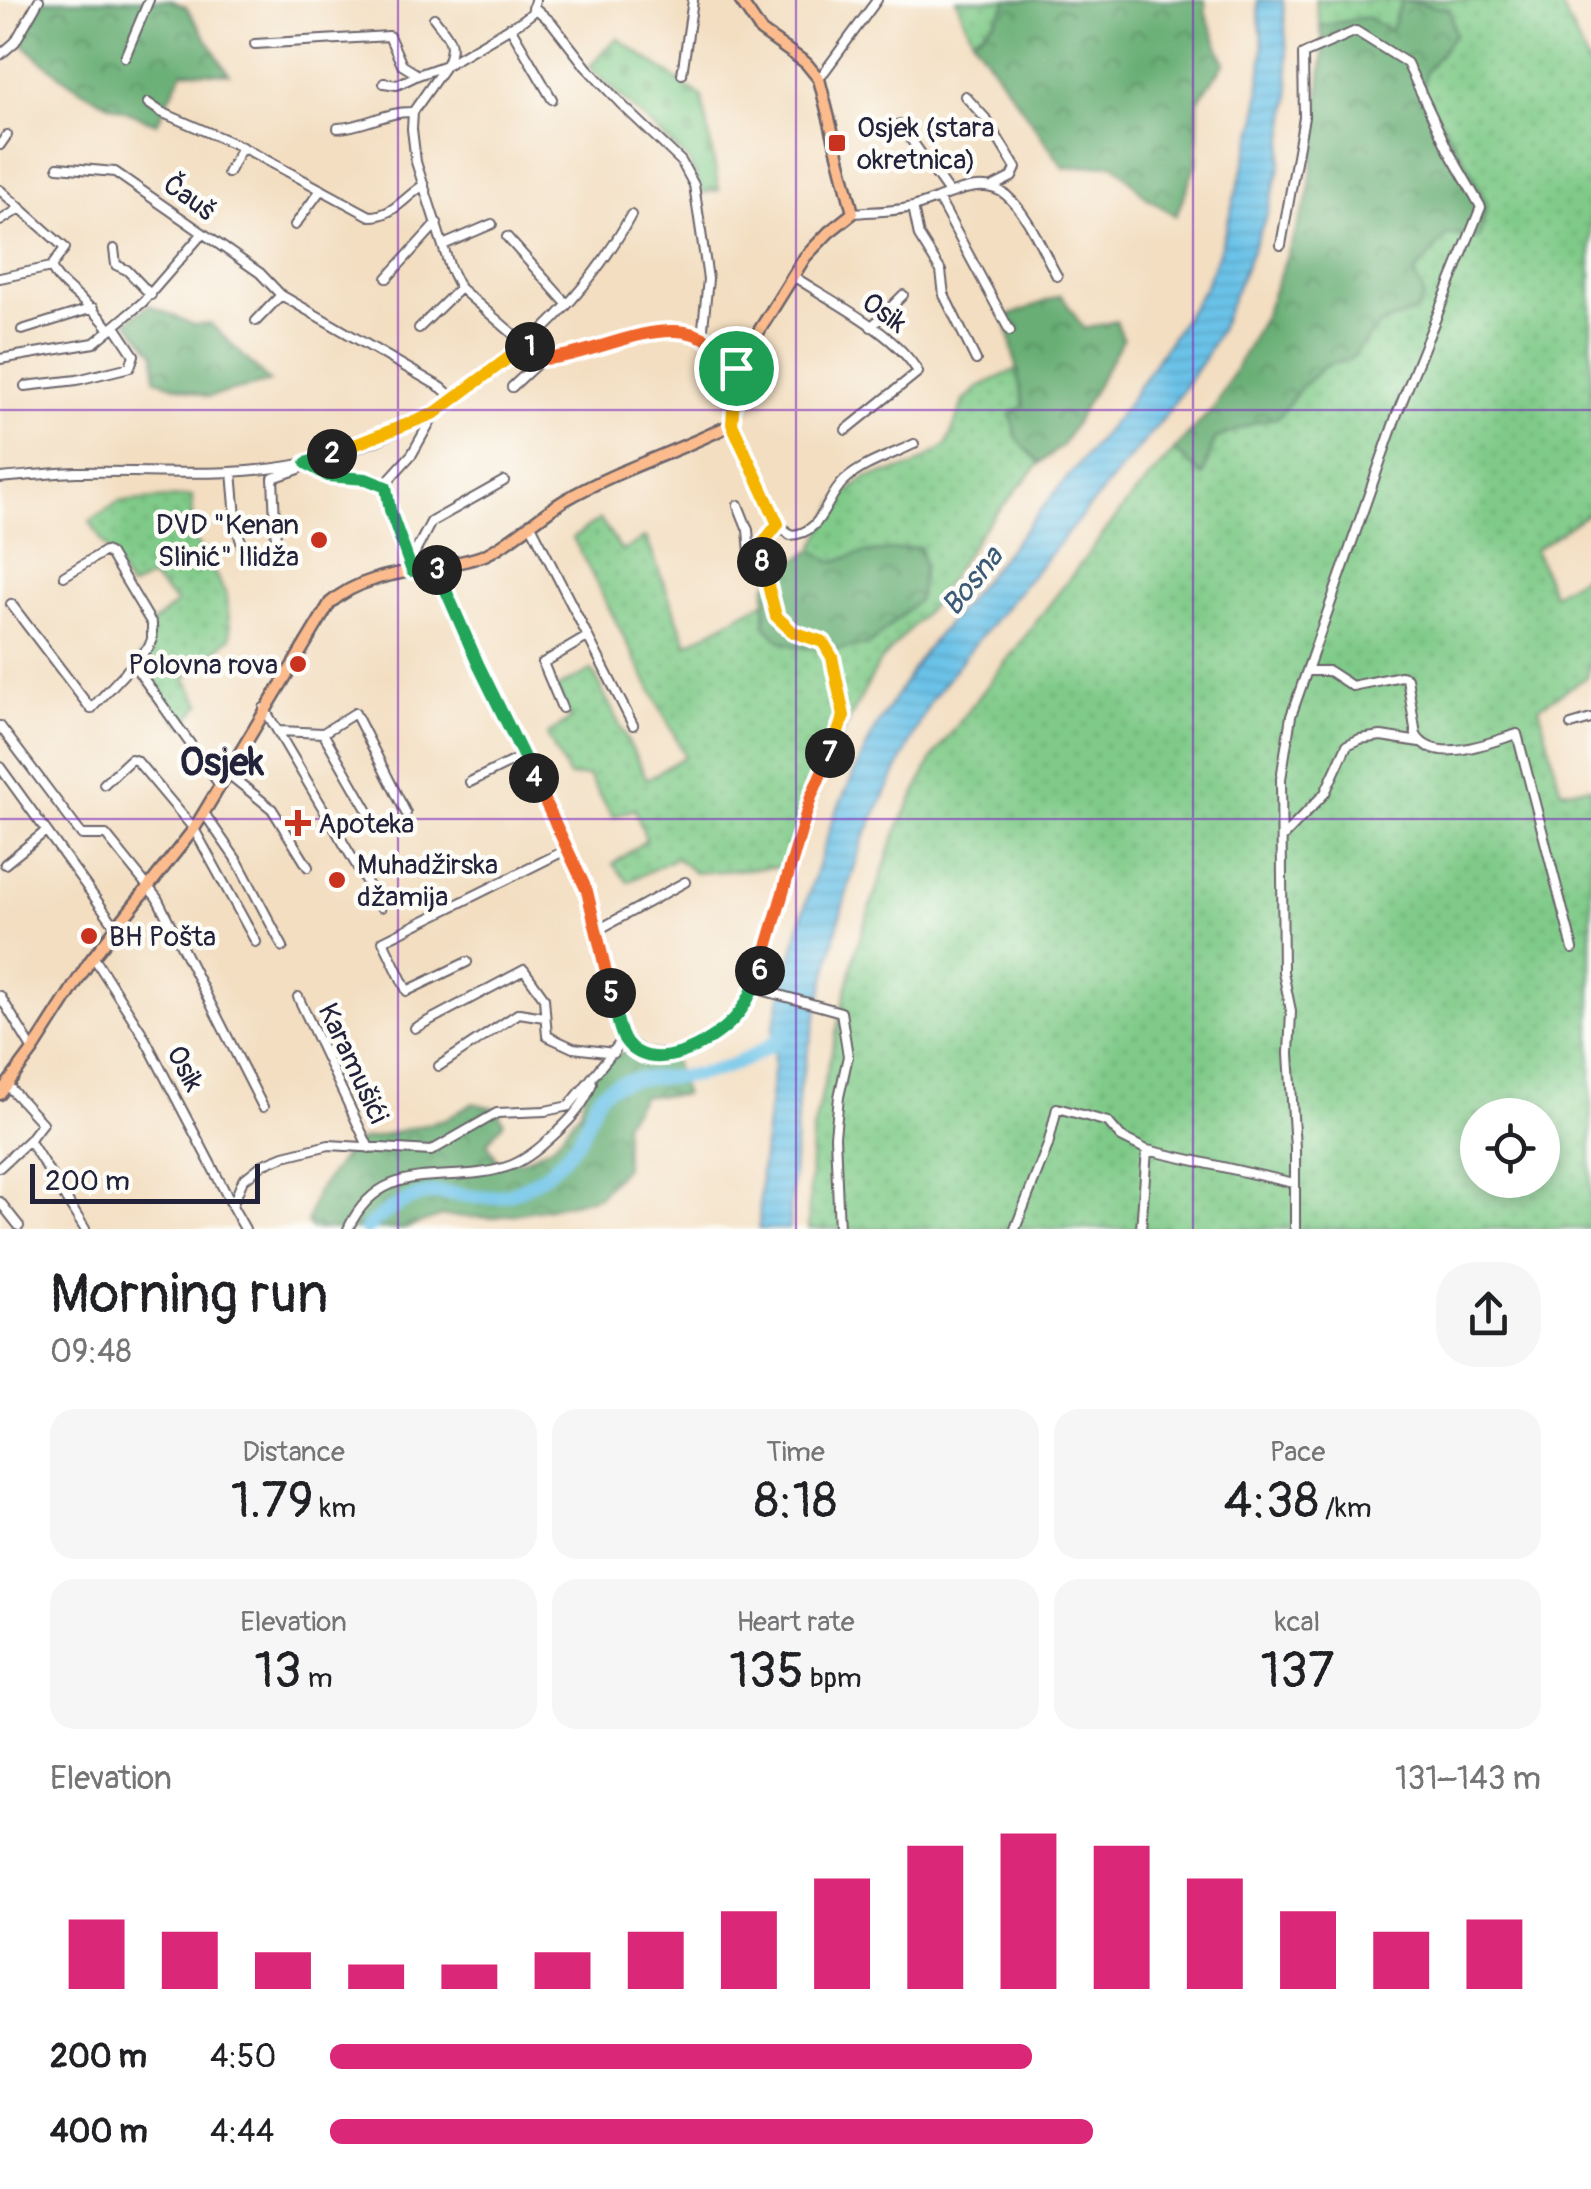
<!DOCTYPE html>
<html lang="en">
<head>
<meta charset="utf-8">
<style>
  :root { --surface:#fff; --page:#f6f6f6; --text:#202124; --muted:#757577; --accent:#db2777 }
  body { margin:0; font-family:Pangolin,sans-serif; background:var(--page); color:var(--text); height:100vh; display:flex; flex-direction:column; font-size:38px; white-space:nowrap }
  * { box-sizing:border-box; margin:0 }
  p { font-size:32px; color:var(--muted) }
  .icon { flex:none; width:55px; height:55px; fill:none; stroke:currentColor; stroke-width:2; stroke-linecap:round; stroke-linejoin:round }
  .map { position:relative; height:1229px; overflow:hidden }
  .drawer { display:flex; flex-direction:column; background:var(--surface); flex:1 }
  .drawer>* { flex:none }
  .fabs { position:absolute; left:1460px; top:1098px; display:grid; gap:20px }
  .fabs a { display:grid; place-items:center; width:100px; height:100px; border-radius:50%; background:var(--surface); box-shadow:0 5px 15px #0003; font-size:50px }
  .scale { position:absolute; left:30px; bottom:25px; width:230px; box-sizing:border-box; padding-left:10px; border:5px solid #22223b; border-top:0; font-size:28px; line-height:35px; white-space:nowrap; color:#22223b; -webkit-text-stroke:8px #fdfcf7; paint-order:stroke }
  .pin { position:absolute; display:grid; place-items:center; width:85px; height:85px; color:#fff; margin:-42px; border:5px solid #fff; border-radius:50%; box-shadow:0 2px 10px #0007 }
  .km { position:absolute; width:50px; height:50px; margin:-25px; border-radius:50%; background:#222; color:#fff; font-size:28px; line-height:50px; text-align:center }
  .round { display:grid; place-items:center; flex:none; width:105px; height:105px; border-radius:40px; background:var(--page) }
  .summary { display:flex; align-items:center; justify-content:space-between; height:170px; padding:0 50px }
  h1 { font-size:55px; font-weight:600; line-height:75px }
  .stats { display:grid; grid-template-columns:repeat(3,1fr); gap:15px; height:170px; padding:10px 50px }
  .stats div { display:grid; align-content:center; border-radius:25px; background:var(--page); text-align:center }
  .stats b { font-size:50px; font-weight:600 }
  .stats small { font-size:28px; font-weight:400 }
  .stats p { font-size:28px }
  .chart { height:280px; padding:20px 50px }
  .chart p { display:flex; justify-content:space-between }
  .chart svg { width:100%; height:180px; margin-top:10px; stroke:var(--accent); stroke-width:6 }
  ul { padding:0 50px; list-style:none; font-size:32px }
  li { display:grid; grid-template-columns:160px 120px 1fr; align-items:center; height:75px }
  li i { height:25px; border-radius:12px; background:var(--accent) }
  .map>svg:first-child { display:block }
  .grass { fill:url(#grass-dots); stroke:#507662; stroke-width:2.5; fill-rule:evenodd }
  .forest { fill:url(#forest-crowns); stroke:#446858; stroke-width:2.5 }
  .cemetery { fill:url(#cemetery-stones); stroke:#507662; stroke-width:2.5 }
  .water { fill:url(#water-rules); stroke:#467292; stroke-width:2.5 }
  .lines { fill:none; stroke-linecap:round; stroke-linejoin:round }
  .river { stroke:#6ac2e8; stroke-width:14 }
  .minor-casing { stroke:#6b646a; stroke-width:12 }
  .major-casing { stroke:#6b646a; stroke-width:15 }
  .minor { stroke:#fff; stroke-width:8 }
  .major { stroke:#fbbb8d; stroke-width:10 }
  .split-1-casing { stroke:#fff; stroke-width:20 }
  .split-2-casing { stroke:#fff; stroke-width:20 }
  .split-3-casing { stroke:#fff; stroke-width:20 }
  .split-4-casing { stroke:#fff; stroke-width:20 }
  .split-5-casing { stroke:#fff; stroke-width:20 }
  .split-6-casing { stroke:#fff; stroke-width:20 }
  .split-7-casing { stroke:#fff; stroke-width:20 }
  .split-8-casing { stroke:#fff; stroke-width:20 }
  .split-9-casing { stroke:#fff; stroke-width:20 }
  .split-1 { stroke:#f0652b; stroke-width:12 }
  .split-2 { stroke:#f5b400; stroke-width:12 }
  .split-3 { stroke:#22a559; stroke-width:12 }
  .split-4 { stroke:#22a559; stroke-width:12 }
  .split-5 { stroke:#f0652b; stroke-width:12 }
  .split-6 { stroke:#22a559; stroke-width:12 }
  .split-7 { stroke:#f0652b; stroke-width:12 }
  .split-8 { stroke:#f5b400; stroke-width:12 }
  .split-9 { stroke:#f5b400; stroke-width:12 }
  .grid { fill:none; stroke:#7b2cbf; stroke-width:2.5; stroke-opacity:0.55 }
  .poi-dot { fill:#c8321e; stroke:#fdfcf7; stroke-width:4 }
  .labels { text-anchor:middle; stroke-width:9; stroke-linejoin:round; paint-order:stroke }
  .poi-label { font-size:28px; fill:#22223b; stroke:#fdfcf7; text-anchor:start }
  .street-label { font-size:28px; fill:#22223b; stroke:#fdfcf7 }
  .water-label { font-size:30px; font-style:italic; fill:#3b5a78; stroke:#fdfcf7 }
  .district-label { font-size:38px; font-weight:bold; fill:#22223b; stroke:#fdfcf7 }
</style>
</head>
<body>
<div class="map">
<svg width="1591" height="1229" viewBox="0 0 1591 1229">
  <defs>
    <pattern id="grass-dots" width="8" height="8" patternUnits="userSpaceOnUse" patternTransform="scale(2.5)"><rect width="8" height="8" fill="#7fca88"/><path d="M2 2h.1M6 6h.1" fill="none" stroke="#6dad76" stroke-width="1.8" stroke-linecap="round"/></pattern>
    <pattern id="forest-crowns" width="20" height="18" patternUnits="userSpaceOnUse" patternTransform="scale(2.5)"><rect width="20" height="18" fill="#67ae74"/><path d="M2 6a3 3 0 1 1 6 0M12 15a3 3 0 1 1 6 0" fill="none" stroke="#548d60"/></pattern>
    <pattern id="cemetery-stones" width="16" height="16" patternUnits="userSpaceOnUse" patternTransform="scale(2.5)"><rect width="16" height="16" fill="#7fca88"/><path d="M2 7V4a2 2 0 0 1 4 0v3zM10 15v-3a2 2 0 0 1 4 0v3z" fill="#6dad76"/></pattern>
    <pattern id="water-rules" width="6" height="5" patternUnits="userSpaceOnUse" patternTransform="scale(2.5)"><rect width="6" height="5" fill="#6ac2e8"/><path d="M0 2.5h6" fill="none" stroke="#5ca6c8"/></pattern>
  </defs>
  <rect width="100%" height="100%" fill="#fdfcf7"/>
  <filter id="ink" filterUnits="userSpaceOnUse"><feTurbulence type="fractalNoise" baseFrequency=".01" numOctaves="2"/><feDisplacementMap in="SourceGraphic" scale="20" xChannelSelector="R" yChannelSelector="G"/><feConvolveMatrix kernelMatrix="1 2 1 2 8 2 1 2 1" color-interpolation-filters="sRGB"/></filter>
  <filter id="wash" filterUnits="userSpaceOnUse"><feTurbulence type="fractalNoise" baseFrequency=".0048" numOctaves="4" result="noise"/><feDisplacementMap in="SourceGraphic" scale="40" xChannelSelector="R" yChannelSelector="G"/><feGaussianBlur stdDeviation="2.25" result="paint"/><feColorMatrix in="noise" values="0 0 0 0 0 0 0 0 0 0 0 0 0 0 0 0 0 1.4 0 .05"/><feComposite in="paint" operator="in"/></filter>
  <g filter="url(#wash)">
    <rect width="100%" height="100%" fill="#f3dec1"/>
    <!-- grass -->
    <path class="grass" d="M956,0H1008L996,20L973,39Z
      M1315,0H1559L1591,70V511L1535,550L1553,594L1591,571V658L1587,677L1539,707L1561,791L1591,787V1229H808L812,1135L856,949L896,832L933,757L1130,499L1216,405L1266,312L1309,196L1324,45ZM1478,1115H1542V1180H1478Z
      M1017,369L1024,406L1010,414L1018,440L1040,463L982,530L931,606L879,663L808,799L789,866L695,873L676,858L628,882L613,864L646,840L635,809L613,817L588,776L569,777L547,735L571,719L556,688L592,670L647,779L685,756L573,538L600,519L622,551L646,537L687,644L766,601L765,625L920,547L863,553L832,562L813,550L836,503L865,478L912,467L947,445L963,402L980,386Z
      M192,496V534L226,594L231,637L185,678L201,704L182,725L133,664L149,647L152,624L177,603L151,577L130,588L90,521L118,502Z"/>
    <!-- forest -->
    <path class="forest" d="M43,0H170L186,7L229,74L183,71L157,123C97,102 69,87 22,43Z
      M1008,0H1205L1206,15L1225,63L1198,100L1197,162L1176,216L1146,197L1114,164L1064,168L973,39L996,20Z
      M1402,0L1450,9L1455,34L1426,72L1422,91L1462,155L1487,204L1479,238L1447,235L1414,274L1424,295L1418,310L1379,325L1351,359L1325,366L1302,386L1279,417L1257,422L1215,439L1203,476L1174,450L1216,405L1266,312L1309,196L1324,46L1320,26L1367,17L1390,31Z
      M1061,295L1084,329L1116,321L1123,339L1062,446L1040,463L1018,440L1010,414L1024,406L1006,317Z
      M149,305L194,325L211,324L270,382L208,397L155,379V354L127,321Z
      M920,547L924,565L919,599L869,645L833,650L797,647L779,640L765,625L766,585L779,570L813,550L832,562L863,553Z
      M633,1048L672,1054L684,1095L643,1096L624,1122L625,1167L598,1197L549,1208L492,1218L443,1216L403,1229H311L307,1222L316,1193L354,1142L444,1120L473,1103L496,1108L504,1122L487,1143L498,1161H522L553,1145L580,1111L588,1080L609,1058Z"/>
    <!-- cemetery -->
    <path class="cemetery" d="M617,38L702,97L719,190L703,193L688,160L589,67Z"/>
    <!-- water -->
    <path class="water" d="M1257,0H1283L1290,95L1280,168L1267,214L1220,329L1205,357L1163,419L968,652L930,702L862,842L840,916L799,1089L789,1229H759L761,1173L774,1064L773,1028L804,909L834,816L876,727L924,652L1124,409L1205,287L1219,252L1257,120L1263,47Z"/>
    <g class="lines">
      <!-- river -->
      <path class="river" d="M366,1229C383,1212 416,1191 441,1193C471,1194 485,1204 516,1191C542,1180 564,1160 580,1137C589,1123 592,1099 605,1090C629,1075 653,1079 680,1077C717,1074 757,1059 785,1033"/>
    </g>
  </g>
  <g filter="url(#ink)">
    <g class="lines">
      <defs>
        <path id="minor" d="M535,0L532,13L523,20L446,65L413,112L412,129L416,162L450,268L460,288L542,359C608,355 688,292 736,368
          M534,7L552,23L587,68L621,104L681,161L694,185L708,279L702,337
          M510,27L552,99
          M255,44L389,36L402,65L418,75L446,65C457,41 448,37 434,18
          M0,55L15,42L39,0
          M125,57L149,0
          M682,74L693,0
          M819,79L877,0
          M384,83L397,85L418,75
          M965,96L986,119L1016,168L1012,177L992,187
          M148,103L161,112L242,147L370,216C394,216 405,196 424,185
          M900,124L949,193
          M338,128C365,127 386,111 413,112
          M0,145L7,135
          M58,167L115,172L260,273L281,295L442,388L455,400
          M228,173L242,147
          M0,190L65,248L51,267L0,278
          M938,198L1010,331
          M913,207L919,236L941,271L944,295L976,360
          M853,213C873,211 896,212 916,206C942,199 980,174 1006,195C1029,215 1042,250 1057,276
          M0,221L19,209
          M295,225L320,191
          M507,237L567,304
          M443,245L492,224
          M1281,245L1304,117L1303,54L1356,31L1407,63L1448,150L1481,207L1397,414L1291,716L1281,779L1283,972L1291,1011L1289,1054L1295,1148V1229
          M114,249L116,265L127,270L151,295
          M51,267C59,287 94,305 110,330
          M793,276C831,301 896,333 918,372L846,430
          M387,278L437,223
          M256,321L281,295
          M871,327L903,295
          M419,328L460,288
          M22,330L93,308
          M0,359L94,343L143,302L202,234
          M25,386L77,380L130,367L134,355L116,328
          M512,387L542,359
          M732,424L778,523L790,535C823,534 824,500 844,481C862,464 892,455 914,444
          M305,463L328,476L366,479L386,487L390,510L412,571
          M232,472L237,529L244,551
          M0,478C25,476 51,473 76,472C153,470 229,479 305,463C436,435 568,333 631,215
          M386,487L392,476L412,454L435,413
          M738,505L748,530L750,553L763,546L778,523
          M530,523L633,725
          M276,542L273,478L299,469L303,463
          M410,562L431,522L504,481
          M436,567L478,664L587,891L624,1038L648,1055L683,1053L712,1038L742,1010L764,959L811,797L843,722L829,649L815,637L793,632L776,617L766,569L757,551
          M11,604L91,709L149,647L152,639V624L110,554L105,551L64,576
          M133,664L219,784
          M1307,671H1329L1352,686L1401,676L1407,678L1416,735C1434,766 1490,742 1517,734L1573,949
          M264,708L381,907
          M562,708L543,663L587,637
          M1571,725L1591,719
          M0,726L82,835H106L157,898L263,1107
          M279,731L323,733L355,713L406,813
          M323,733L373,820
          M0,767L116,927
          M227,773L272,809L308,867
          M470,782L523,756
          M104,784L131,759L137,761L194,829L256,942
          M204,813L238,862L283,947
          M1282,838L1325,793L1347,745L1360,739L1381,736L1420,742
          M5,864L46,831
          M596,931L685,882
          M93,956L142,1033L232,1205
          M467,962L407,991L383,941L568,849
          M754,988L841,1012L848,1056L839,1097L835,1136L839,1229
          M0,996L33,1050
          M298,997L369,1148
          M415,1028L524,970L544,998L547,1036L573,1048L614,1053
          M439,1066L519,1013L544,1017
          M8,1086L42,1123L29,1140L85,1229
          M0,1167L29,1140
          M0,1202L19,1226
          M245,1229L232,1206L243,1180L262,1165L284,1156L329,1145L431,1151L497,1113L545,1111L569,1106L624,1038
          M348,1229C384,1152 450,1189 512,1165C529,1158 543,1145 556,1133C572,1118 585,1104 592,1083
          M1015,1229L1048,1145L1057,1108L1108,1122L1121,1137L1147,1150L1294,1183
          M1141,1229L1147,1150"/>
        <path id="major" d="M0,1094L33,1050L90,961L194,829L330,603C371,567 433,573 482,556C504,548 541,514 565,500C618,469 678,452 732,424L736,368L805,257L829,232L853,213L819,79L806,63L761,31L740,0"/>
      </defs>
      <!-- minor casing -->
      <use href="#minor" class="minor-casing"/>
      <!-- major casing -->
      <use href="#major" class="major-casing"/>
      <!-- minor -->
      <use href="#minor" class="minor"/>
      <!-- major -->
      <use href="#major" class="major"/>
    </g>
  </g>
  <g class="lines" filter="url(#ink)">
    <defs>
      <path id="split-1" d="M530,347L542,359C608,356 687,292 736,368"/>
      <path id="split-2" d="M332,454L435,413L527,344L530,347"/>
      <path id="split-3" d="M332,454L306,463L328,476L366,479L386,487L390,510L412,571L436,567L437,570"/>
      <path id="split-4" d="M437,570L478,664L534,778"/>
      <path id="split-5" d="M534,778L587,891L611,993"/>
      <path id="split-6" d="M611,993C615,1006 617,1027 624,1039C650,1079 711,1044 734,1019C747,1005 754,988 760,971"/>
      <path id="split-7" d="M760,971L811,797L830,753"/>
      <path id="split-8" d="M762,562L776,616L793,632L823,642L832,657L844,716L830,753"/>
      <path id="split-9" d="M736,368L732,424L778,524L757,551L762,562"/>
    </defs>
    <!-- split-1 casing -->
    <use href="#split-1" class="split-1-casing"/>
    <!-- split-2 casing -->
    <use href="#split-2" class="split-2-casing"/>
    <!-- split-3 casing -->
    <use href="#split-3" class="split-3-casing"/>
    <!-- split-4 casing -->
    <use href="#split-4" class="split-4-casing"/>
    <!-- split-5 casing -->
    <use href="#split-5" class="split-5-casing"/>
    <!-- split-6 casing -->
    <use href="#split-6" class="split-6-casing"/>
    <!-- split-7 casing -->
    <use href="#split-7" class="split-7-casing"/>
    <!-- split-8 casing -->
    <use href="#split-8" class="split-8-casing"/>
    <!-- split-9 casing -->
    <use href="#split-9" class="split-9-casing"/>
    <!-- split-1 -->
    <use href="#split-1" class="split-1"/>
    <!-- split-2 -->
    <use href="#split-2" class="split-2"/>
    <!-- split-3 -->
    <use href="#split-3" class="split-3"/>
    <!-- split-4 -->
    <use href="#split-4" class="split-4"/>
    <!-- split-5 -->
    <use href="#split-5" class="split-5"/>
    <!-- split-6 -->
    <use href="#split-6" class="split-6"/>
    <!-- split-7 -->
    <use href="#split-7" class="split-7"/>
    <!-- split-8 -->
    <use href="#split-8" class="split-8"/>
    <!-- split-9 -->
    <use href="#split-9" class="split-9"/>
  </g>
  <!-- grid -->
  <path class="grid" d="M398,0V1229M796,0V1229M1193,0V1229M0,410H1591M0,819H1591"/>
  <!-- markers -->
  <g class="poi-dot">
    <rect x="827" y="133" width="20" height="20" rx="5"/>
    <circle cx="319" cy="540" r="10"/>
    <circle cx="298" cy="664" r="10"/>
    <path d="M293 808h10v10h10v10h-10v10h-10v-10h-10v-10h10z"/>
    <circle cx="337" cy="880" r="10"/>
    <circle cx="89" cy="936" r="10"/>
  </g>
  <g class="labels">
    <!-- poi labels -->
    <g class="poi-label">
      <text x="857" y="137">Osjek (stara<tspan x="857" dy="32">okretnica)</tspan></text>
      <text x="299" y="534" text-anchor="end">DVD "Kenan<tspan x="299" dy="32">Slinić" Ilidža</tspan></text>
      <text x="278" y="674" text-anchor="end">Polovna rova</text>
      <text x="318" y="833">Apoteka</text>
      <text x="357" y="874">Muhadžirska<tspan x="357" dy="32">džamija</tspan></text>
      <text x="109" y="946">BH Pošta</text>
    </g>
    <!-- street labels -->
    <g class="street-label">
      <text transform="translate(190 197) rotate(36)" y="10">Čauš</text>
      <text transform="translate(885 312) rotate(36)" y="10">Osik</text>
      <text transform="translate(354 1063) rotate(65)" y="10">Karamušići</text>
      <text transform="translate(186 1068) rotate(62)" y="10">Osik</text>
    </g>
    <!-- water labels -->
    <g class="water-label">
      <text transform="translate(972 581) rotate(-51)" y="10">Bosna</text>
    </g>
    <!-- district labels -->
    <g class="district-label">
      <text x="222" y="775">Osjek</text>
    </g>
  </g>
</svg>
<div class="fabs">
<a><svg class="icon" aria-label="locate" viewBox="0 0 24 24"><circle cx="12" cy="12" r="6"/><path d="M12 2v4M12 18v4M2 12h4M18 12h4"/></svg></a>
</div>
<div class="scale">200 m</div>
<div class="pin" style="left:736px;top:368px;background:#1e9e55"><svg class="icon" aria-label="arrive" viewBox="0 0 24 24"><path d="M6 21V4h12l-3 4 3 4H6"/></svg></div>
<b class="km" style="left:530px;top:347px">1</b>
<b class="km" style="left:332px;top:454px">2</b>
<b class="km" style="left:437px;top:570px">3</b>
<b class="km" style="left:534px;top:778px">4</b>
<b class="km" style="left:611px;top:993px">5</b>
<b class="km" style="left:760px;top:971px">6</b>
<b class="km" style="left:830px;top:753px">7</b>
<b class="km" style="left:762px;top:562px">8</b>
</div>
<section class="drawer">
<div class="summary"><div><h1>Morning run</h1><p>09:48</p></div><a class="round"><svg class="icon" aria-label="share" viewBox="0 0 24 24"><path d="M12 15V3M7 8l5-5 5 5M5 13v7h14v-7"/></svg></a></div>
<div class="stats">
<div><p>Distance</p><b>1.79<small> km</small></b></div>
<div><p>Time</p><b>8:18</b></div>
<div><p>Pace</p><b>4:38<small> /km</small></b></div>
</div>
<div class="stats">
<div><p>Elevation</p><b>13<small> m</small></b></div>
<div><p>Heart rate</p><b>135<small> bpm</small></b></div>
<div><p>kcal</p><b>137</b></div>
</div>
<div class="chart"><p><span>Elevation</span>131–143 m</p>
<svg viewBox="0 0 160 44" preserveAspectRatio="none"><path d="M5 44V27M15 44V30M25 44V35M35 44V38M45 44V38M55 44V35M65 44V30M75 44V25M85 44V17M95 44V9M105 44V6M115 44V9M125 44V17M135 44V25M145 44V30M155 44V27"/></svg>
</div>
<ul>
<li><b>200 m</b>4:50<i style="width:58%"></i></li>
<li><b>400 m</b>4:44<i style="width:63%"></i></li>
</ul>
</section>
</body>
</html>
